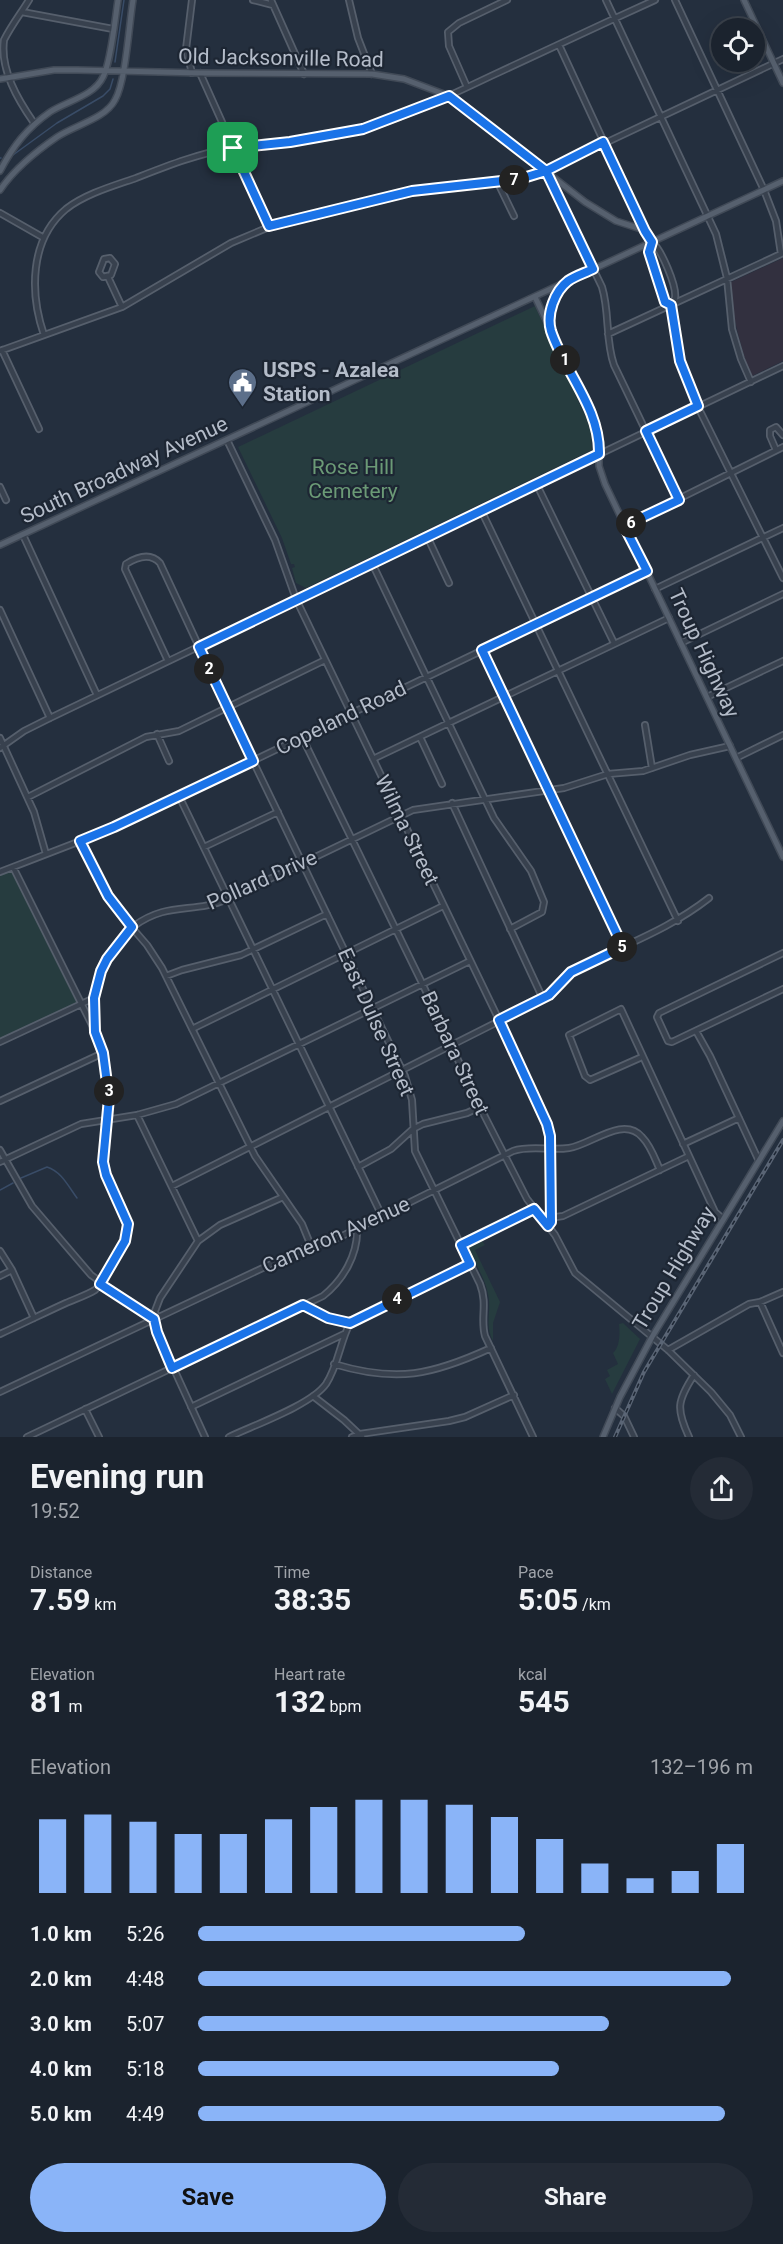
<!DOCTYPE html>
<html lang="en">
<head>
<meta charset="utf-8">
<style>
  :root { --surface:#1b232e; --page:#242b36; --text:#f1f3f6; --muted:#a0a4aa; --line:#39404a; --accent:#8ab4f8 }
  body { margin:0; font-family:Roboto,sans-serif; background:var(--page); color:var(--text); height:100vh; display:flex; flex-direction:column; font-size:22px; white-space:nowrap }
  * { box-sizing:border-box; margin:0 }
  p { font-size:20px; color:var(--muted) }
  .icon { flex:none; width:33px; height:33px; fill:none; stroke:currentColor; stroke-width:2; stroke-linecap:round; stroke-linejoin:round }
  .map { position:relative; height:1437px; overflow:hidden }
  .drawer { display:flex; flex-direction:column; background:var(--surface); flex:1 }
  .drawer>* { flex:none }
  .fabs { position:absolute; left:711px; top:18px; display:grid; gap:12px }
  .fabs a { display:grid; place-items:center; width:54px; height:54px; border-radius:50%; background:var(--surface); box-shadow:0 6px 24px #0002,0 0 0 2px var(--line); font-size:30px }
  .pin { position:absolute; display:grid; place-items:center; width:51px; height:51px; color:#fff; margin:-26px; border-radius:12px; box-shadow:0 3px 9px #0006 }
  .km { position:absolute; width:30px; height:30px; margin:-15px; border-radius:50%; background:#222; color:#fff; font-size:16px; line-height:30px; text-align:center }
  .round { display:grid; place-items:center; flex:none; width:63px; height:63px; border-radius:32px; background:var(--page) }
  .headline { display:flex; align-items:center; justify-content:space-between; height:102px; padding:0 30px }
  h1 { font-size:33px; font-weight:700; line-height:45px }
  .metrics { display:grid; grid-template-columns:repeat(3,1fr); gap:9px; height:102px; padding:6px 30px }
  .metrics div { display:grid; align-content:center }
  .metrics b { font-size:30px; font-weight:700 }
  .metrics small { font-size:16px; font-weight:400 }
  .metrics p { font-size:16px }
  .chart { height:168px; padding:12px 30px }
  .chart p { display:flex; justify-content:space-between }
  .chart svg { width:100%; height:108px; margin-top:6px; stroke:var(--accent); stroke-width:6 }
  .primary-button { display:flex; gap:12px; margin-top:auto; padding:12px 30px }
  .primary-button a { flex:1; height:69px; border-radius:36px; background:var(--accent); color:#111; font-size:24px; font-weight:700; line-height:69px; text-align:center }
  .primary-button a+a { background:var(--page); color:var(--text) }
  ul { padding:0 30px; list-style:none; font-size:20px }
  li { display:grid; grid-template-columns:96px 72px 1fr; align-items:center; height:45px }
  li i { height:15px; border-radius:8px; background:var(--accent) }
  .map>svg:first-child { display:block }
  .medical { fill:#32303f }
  .green { fill:#263c3f }
  .lines { fill:none; stroke-linecap:round; stroke-linejoin:round }
  .stream { stroke:#394c67; stroke-width:1.5 }
  .minor-casing { stroke:#565f6c; stroke-width:8 }
  .major-casing { stroke:#414a57; stroke-width:8 }
  .minor { stroke:#38414e; stroke-width:4.5 }
  .major { stroke:#56606e; stroke-width:5 }
  .rail-casing { stroke:#5a6575; stroke-width:4 }
  .rail { stroke:#1d2633; stroke-width:1.5; stroke-dasharray:4.5; stroke-linecap:butt }
  .route-casing { stroke:#fff; stroke-width:12 }
  .route { stroke:#1a73e8; stroke-width:8 }
  .labels { text-anchor:middle; stroke-width:4.5; stroke-linejoin:round; paint-order:stroke }
  .street-label { font-size:21px; fill:#b4bcc9; stroke:#1d2633 }
  .poi-label { font-size:21px; font-weight:bold; fill:#b4bcc9; stroke:#1d2633; text-anchor:start }
  .park-label { font-size:21px; fill:#6b9a76; stroke:#1d2633 }
</style>
</head>
<body>
<div class="map">
<svg width="783" height="1437" viewBox="0 0 783 1437">
  <rect width="100%" height="100%" fill="#242f3e"/>
  <!-- medical -->
  <path class="medical" d="M783,258V361L752,376L746,363L738,334L732,308L731,282Z"/>
  <!-- green -->
  <path class="green" d="M535,306L587,420L591,434L592,450L306,588L296,583L292,568L295,567L294,564H291L282,538L238,447Z
    M9,872L13,873L77,1003L0,1039V875Z
    M482,1241L485,1245L475,1250L500,1302L493,1323V1341C484,1325 492,1311 488,1294C485,1278 475,1264 469,1249L470,1246Z
    M623,1323L640,1339L612,1394L605,1379L610,1376L607,1370L618,1364L613,1353C620,1347 620,1333 619,1324Z"/>
  <g class="lines">
    <!-- stream -->
    <path class="stream" d="M115,62L124,0
      M13,155L57,123L103,96L110,89L113,79
      M0,158H1
      M21,1178L47,1167C62,1172 68,1186 77,1198
      M0,1190L13,1183"/>
    <defs>
      <path id="minor" d="M29,0C21,13 11,26 4,40C0,70 18,100 34,123
        M253,0L273,5
        M271,0L304,74
        M349,0L358,38L372,74
        M606,0L716,234L727,278L732,329L741,359L751,382
        M675,0L764,190L776,221L781,254
        M22,12L113,29
        M559,45L645,231
        M192,73L186,49L192,0
        M200,73L269,227
        M467,87L449,46L448,32L459,23L507,0
        M547,173L602,287C610,313 605,340 614,365L679,500
        M498,183L514,216
        M0,213L44,238
        M110,258L115,264L111,275L103,277L99,272L104,259Z
        M108,277L122,307
        M671,305L665,302L649,252L652,242C661,249 677,286 675,298C674,301 671,303 671,306C670,320 677,344 680,358C683,374 691,391 698,407L783,578
        M608,334L783,253
        M44,335C30,294 29,240 66,209C85,194 113,186 136,178C167,166 197,154 231,148C275,141 322,142 365,129C409,115 449,96 491,76C545,51 600,25 655,0
        M2,350L39,429
        M0,351L122,307L231,243L269,227L412,191L507,181L546,171L783,59
        M227,440L275,540L296,599L541,1107L550,1136L552,1218L548,1226
        M776,450L770,436V430L776,427L783,435
        M536,483L614,643
        M0,487L6,500
        M481,510L678,921
        M624,526L783,447
        M23,535L97,695
        M427,536L449,583
        M372,563L494,818L531,871L544,902L542,912L510,929
        M655,589L783,528
        M0,610L50,718
        M681,643L783,594
        M482,650L623,947
        M168,661L125,569L126,564C137,557 150,552 160,563L227,707L405,1076L412,1100L415,1151L480,1284C488,1305 480,1318 485,1336L533,1437
        M707,697L783,661
        M645,725L652,768
        M157,734L169,761
        M302,737L422,983L480,1107L527,1199L555,1235L575,1273L668,1350L711,1392L730,1415L741,1437
        M420,737L442,784
        M0,738L34,812L46,854
        M0,748L24,731L50,718L783,366
        M736,758L783,735
        M373,759L669,618
        M179,796L382,1216
        M28,797L146,737L179,731L325,660
        M452,803L543,999
        M80,841L114,907L147,945L162,968L255,1156L302,1224L311,1246
        M204,847L278,812
        M13,867L94,1029
        M0,872L109,830L647,571
        M783,953L659,1013L657,1017L668,1041L672,1042L783,989
        M166,976L182,970L241,955L327,914
        M192,1029L443,906
        M696,1031L710,1056L758,1159
        M0,1042L94,998
        M642,1057L590,1080L585,1076L569,1035L621,1009L715,1212L723,1219
        M0,1101L103,1053
        M137,1115L198,1241
        M683,1144L739,1118
        M0,1150L32,1206L91,1275L154,1319
        M0,1162L81,1124L137,1115L176,1104L470,961
        M358,1167L391,1149L413,1129L423,1124L467,1113L480,1107
        M172,1186L543,999C556,992 561,978 573,971C620,946 667,931 709,898
        M542,1219L563,1216L689,1156
        M461,1245L534,1209
        M0,1251L12,1270L34,1318
        M0,1276L12,1270
        M760,1302L783,1353
        M303,1305L328,1318L350,1323
        M0,1334C22,1324 44,1313 66,1303C75,1299 87,1295 95,1290C104,1283 128,1237 128,1226C127,1205 105,1184 103,1162C101,1140 110,1117 109,1094C108,1073 102,1053 96,1032C85,996 105,948 134,926C168,901 193,914 228,899L413,810L564,788L608,774L643,771L690,755L730,746
        M668,1350L749,1304L760,1302L783,1292
        M334,1364C397,1383 432,1375 491,1348
        M0,1392L303,1249L336,1239L513,1151C531,1145 550,1151 569,1148C591,1145 623,1115 642,1137C651,1146 655,1159 660,1170
        M313,1396L344,1420L362,1437
        M191,1407L344,1334
        M615,1408L624,1416L634,1437
        M85,1409L99,1437
        M27,1437L323,1296C343,1280 358,1255 357,1229
        M205,1437L157,1332L155,1311L160,1298L198,1241L220,1225L283,1197
        M229,1437C254,1425 311,1405 326,1384C338,1366 340,1342 350,1323L470,1264
        M352,1437L360,1434L449,1421L465,1417L514,1395
        M689,1437C676,1409 677,1401 694,1375"/>
      <path id="major" d="M744,0L783,83
        M0,79L54,70H77L200,73L372,74L404,79L449,96L585,202L616,221L641,229L652,242
        M0,171C13,146 27,128 50,112C67,101 94,96 103,77C111,62 115,19 118,0
        M0,190C15,168 35,152 57,137C75,125 105,119 115,100C126,81 129,24 133,0
        M535,297L592,417L599,438V466L605,484L783,857
        M550,327L554,298L566,284
        M0,545L783,181
        M603,1437L620,1397L652,1337L783,1121"/>
    </defs>
    <!-- minor casing -->
    <use href="#minor" class="minor-casing"/>
    <!-- major casing -->
    <use href="#major" class="major-casing"/>
    <!-- minor -->
    <use href="#minor" class="minor"/>
    <!-- major -->
    <use href="#major" class="major"/>
    <defs>
      <path id="rail" d="M615,1437L644,1372L783,1140"/>
    </defs>
    <!-- rail casing -->
    <use href="#rail" class="rail-casing"/>
    <!-- rail -->
    <use href="#rail" class="rail"/>
  </g>
  <g class="lines">
    <defs>
      <path id="route" d="M233,148L290,142L363,129L449,96L546,171L593,269C585,273 575,276 568,281C555,291 546,314 551,331C565,373 600,408 599,454L199,647L253,761L114,827L80,841L108,896L132,927L107,959L101,971L94,998L95,1032L103,1053L109,1098L103,1162L106,1175L128,1224L125,1241L100,1284L154,1319L157,1332L172,1368L303,1305L328,1318L350,1323L470,1264L461,1245L534,1209L548,1226L551,1222L550,1136L547,1124L499,1020L549,995L571,972L623,947L482,650L647,571L624,526L679,500L646,431L698,406L680,361L671,305L665,302L649,252L652,242L645,231L603,142L546,171L520,179L412,191L269,226L233,148"/>
    </defs>
    <!-- route casing -->
    <use href="#route" class="route-casing"/>
    <!-- route -->
    <use href="#route" class="route"/>
  </g>
  <!-- icons -->
  <defs>
    <symbol id="civic-pin" viewBox="-11 -11 22 30"><path d="M0 17L-7.5 6A9.5 9.5 0 1 1 7.5 6Z" fill="#5c6f8a" stroke="#1d2633"/><path d="M-.6-6.5H3V-4.5H.6V-3L4-1V1h2V6H-6V1h2V-1L-.6-3ZM-1.2 2.5V6h2.4V2.5Z" fill="#fff"/></symbol>
  </defs>
  <g fill-rule="evenodd">
    <use href="#civic-pin" x="226" y="366" width="33" height="45"/>
  </g>
  <g class="labels">
    <!-- street labels -->
    <g class="street-label">
      <text transform="translate(281 58) rotate(1)" y="7">Old Jacksonville Road</text>
      <text transform="translate(124 470) rotate(-25)" y="7">South Broadway Avenue</text>
      <text transform="translate(704 653) rotate(65)" y="7">Troup Highway</text>
      <text transform="translate(341 718) rotate(-26)" y="7">Copeland Road</text>
      <text transform="translate(407 830) rotate(64)" y="7">Wilma Street</text>
      <text transform="translate(262 880) rotate(-24)" y="7">Pollard Drive</text>
      <text transform="translate(376 1022) rotate(66)" y="7">East Dulse Street</text>
      <text transform="translate(455 1053) rotate(65)" y="7">Barbara Street</text>
      <text transform="translate(336 1235) rotate(-24)" y="7">Cameron Avenue</text>
      <text transform="translate(674 1268) rotate(-59)" y="7">Troup Highway</text>
    </g>
    <!-- poi labels -->
    <g class="poi-label">
      <text x="263" y="377">USPS - Azalea<tspan x="263" dy="24">Station</tspan></text>
    </g>
    <!-- park labels -->
    <g class="park-label">
      <text x="353" y="474">Rose Hill<tspan x="353" dy="24">Cemetery</tspan></text>
    </g>
  </g>
</svg>
<div class="fabs">
<a><svg class="icon" aria-label="locate" viewBox="0 0 24 24"><circle cx="12" cy="12" r="6"/><path d="M12 2v4M12 18v4M2 12h4M18 12h4"/></svg></a>
</div>
<div class="pin" style="left:233px;top:148px;background:#1e9e55"><svg class="icon" aria-label="arrive" viewBox="0 0 24 24"><path d="M6 21V4h12l-3 4 3 4H6"/></svg></div>
<b class="km" style="left:565px;top:360px">1</b>
<b class="km" style="left:209px;top:669px">2</b>
<b class="km" style="left:109px;top:1091px">3</b>
<b class="km" style="left:397px;top:1299px">4</b>
<b class="km" style="left:622px;top:947px">5</b>
<b class="km" style="left:631px;top:523px">6</b>
<b class="km" style="left:514px;top:180px">7</b>
</div>
<section class="drawer">
<div class="headline"><div><h1>Evening run</h1><p>19:52</p></div><a class="round"><svg class="icon" aria-label="share" viewBox="0 0 24 24"><path d="M12 15V3M7 8l5-5 5 5M5 13v7h14v-7"/></svg></a></div>
<div class="metrics">
<div><p>Distance</p><b>7.59<small> km</small></b></div>
<div><p>Time</p><b>38:35</b></div>
<div><p>Pace</p><b>5:05<small> /km</small></b></div>
</div>
<div class="metrics">
<div><p>Elevation</p><b>81<small> m</small></b></div>
<div><p>Heart rate</p><b>132<small> bpm</small></b></div>
<div><p>kcal</p><b>545</b></div>
</div>
<div class="chart"><p><span>Elevation</span>132–196 m</p>
<svg viewBox="0 0 160 44" preserveAspectRatio="none"><path d="M5 44V14M15 44V12M25 44V15M35 44V20M45 44V20M55 44V14M65 44V9M75 44V6M85 44V6M95 44V8M105 44V13M115 44V22M125 44V32M135 44V38M145 44V35M155 44V24"/></svg>
</div>
<ul>
<li><b>1.0 km</b>5:26<i style="width:59%"></i></li>
<li><b>2.0 km</b>4:48<i style="width:96%"></i></li>
<li><b>3.0 km</b>5:07<i style="width:74%"></i></li>
<li><b>4.0 km</b>5:18<i style="width:65%"></i></li>
<li><b>5.0 km</b>4:49<i style="width:95%"></i></li>
</ul>
<div class="primary-button"><a>Save</a><a>Share</a></div>
</section>
</body>
</html>
